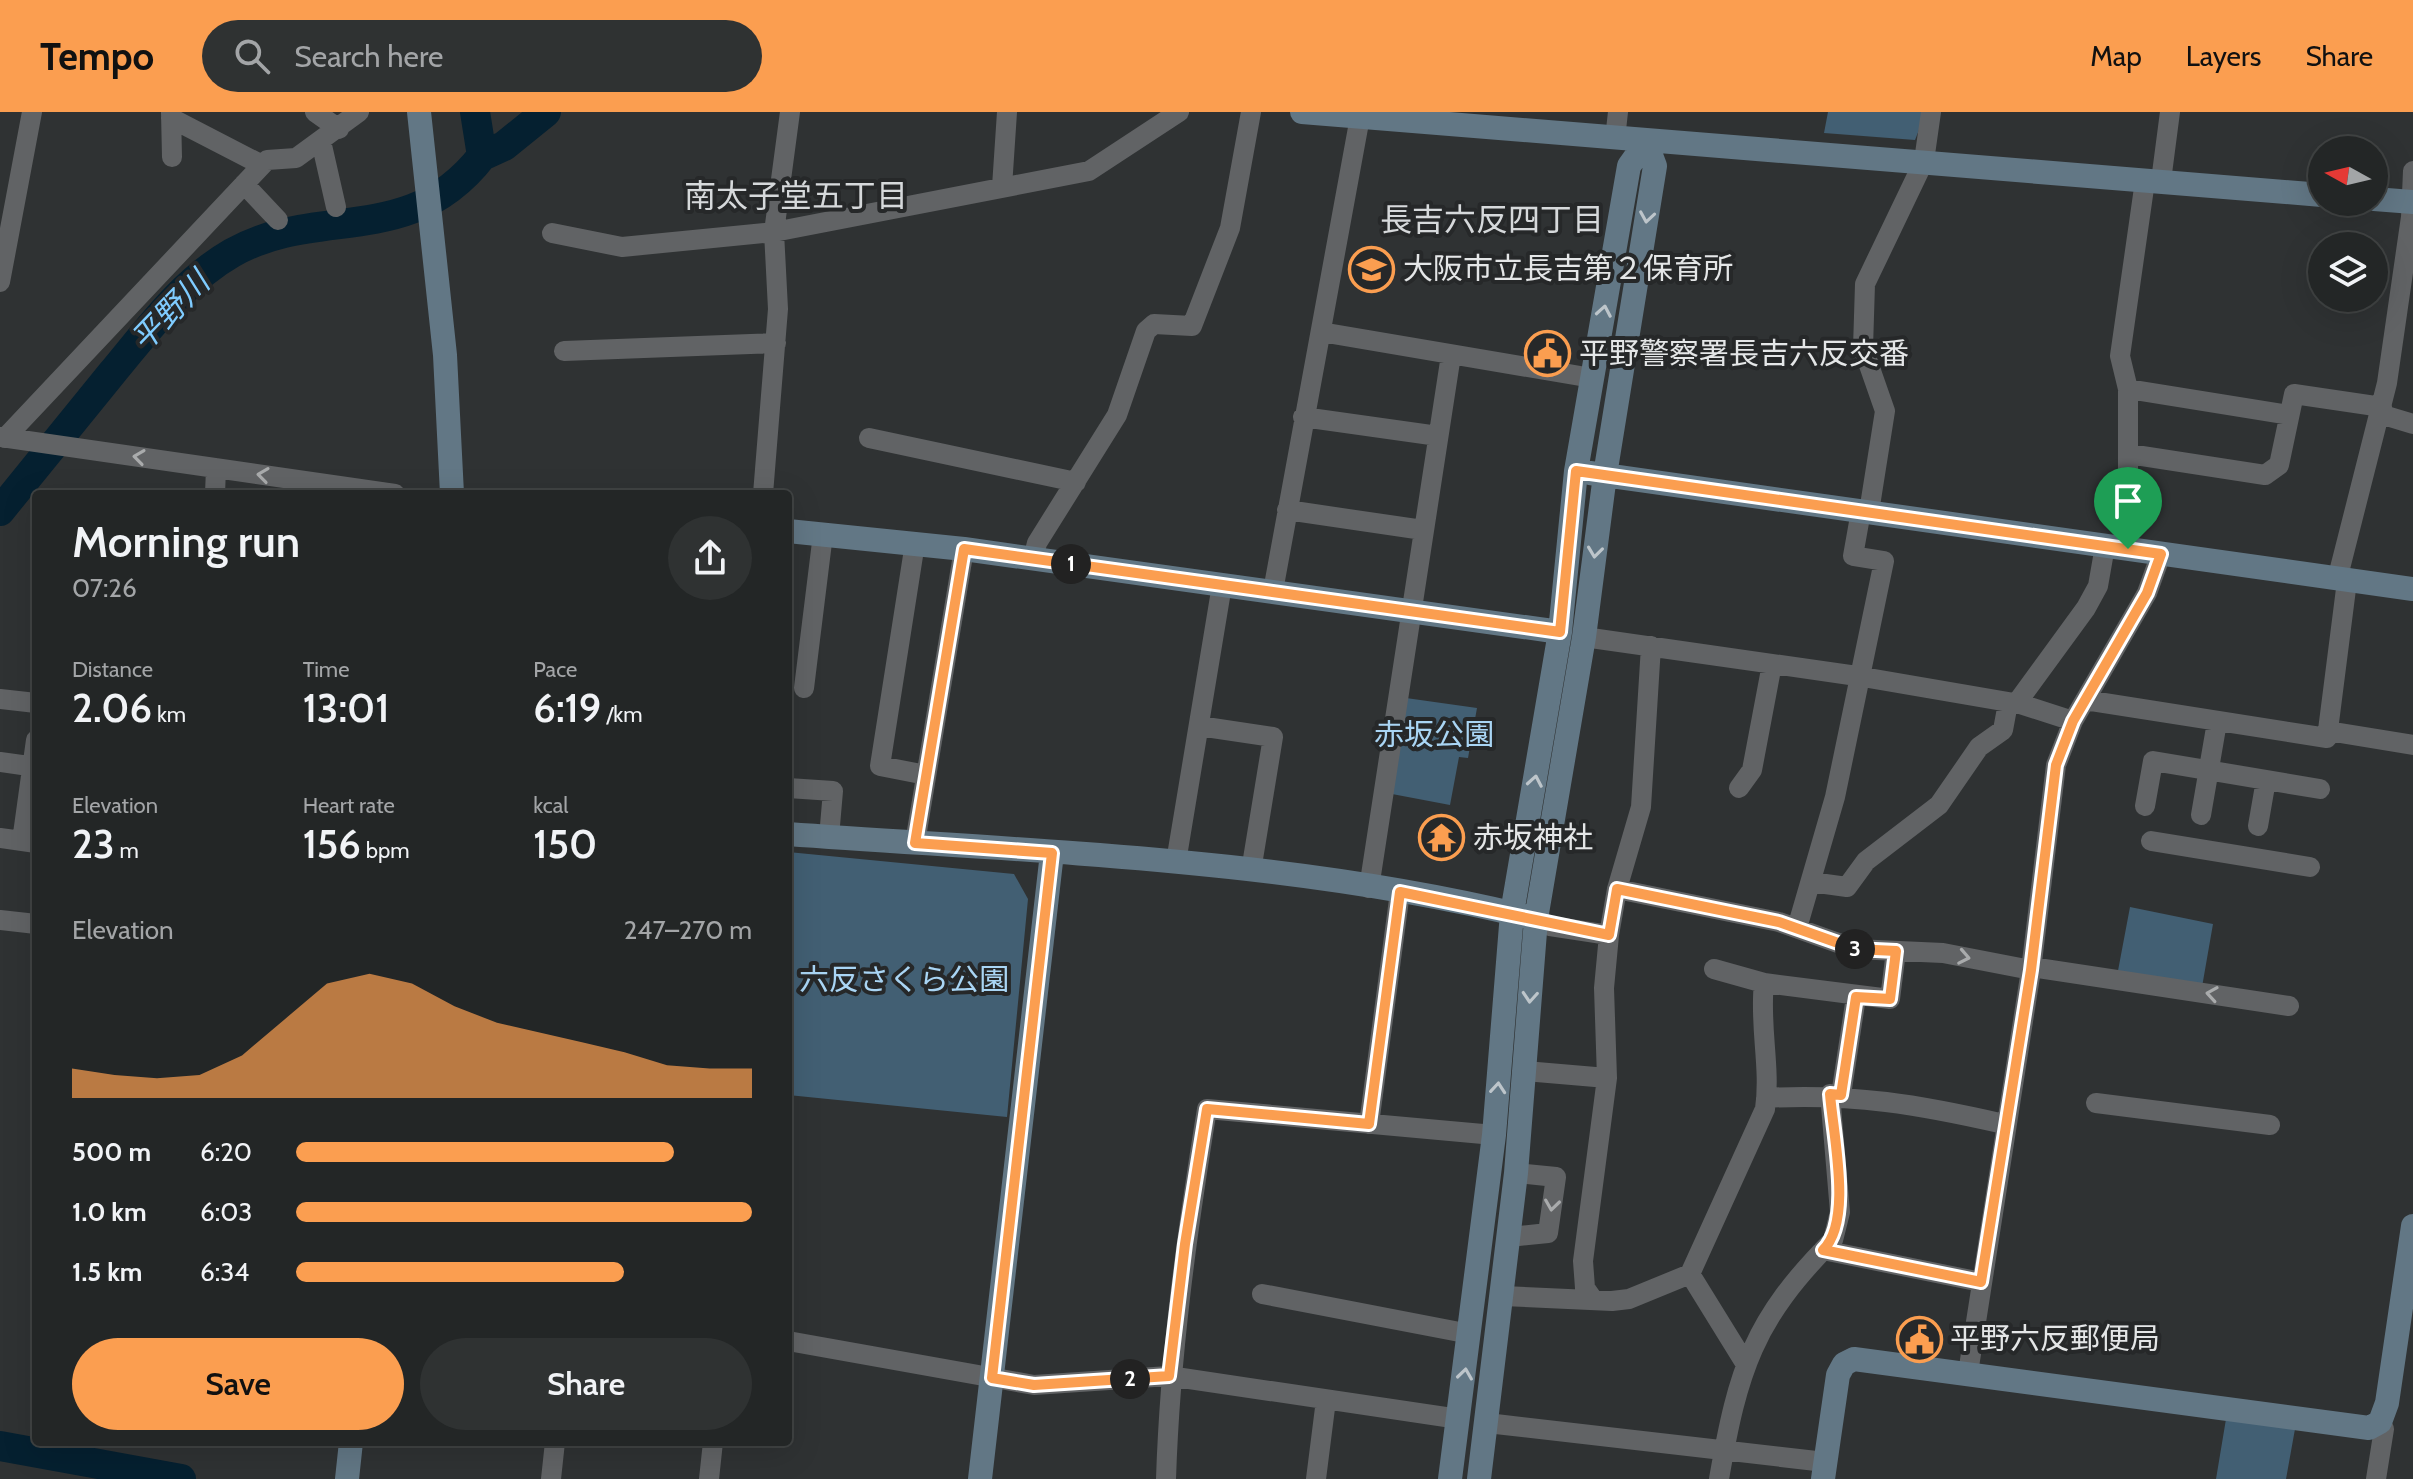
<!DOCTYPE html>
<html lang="en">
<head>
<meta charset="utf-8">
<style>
  :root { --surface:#232626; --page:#2f3232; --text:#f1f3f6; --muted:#a3a5a7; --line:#404343; --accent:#fb9e50 }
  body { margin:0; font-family:Cabin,"Noto Sans JP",sans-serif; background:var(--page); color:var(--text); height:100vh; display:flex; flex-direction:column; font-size:30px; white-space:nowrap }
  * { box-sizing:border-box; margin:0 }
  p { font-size:26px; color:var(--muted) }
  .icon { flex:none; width:44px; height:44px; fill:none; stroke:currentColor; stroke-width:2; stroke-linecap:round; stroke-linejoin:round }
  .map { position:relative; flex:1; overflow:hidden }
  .drawer { position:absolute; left:32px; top:378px; width:760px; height:956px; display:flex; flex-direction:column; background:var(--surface); border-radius:8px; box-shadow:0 8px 32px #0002,0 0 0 2px var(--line) }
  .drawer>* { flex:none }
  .needle { width:52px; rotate:278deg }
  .tools { position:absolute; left:2308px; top:24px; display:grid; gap:16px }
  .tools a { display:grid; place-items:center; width:80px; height:80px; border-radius:50%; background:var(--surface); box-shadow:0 8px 32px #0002,0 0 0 2px var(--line); font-size:40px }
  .pin { position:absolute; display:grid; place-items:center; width:68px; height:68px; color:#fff; margin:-82px -34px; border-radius:50% 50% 50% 0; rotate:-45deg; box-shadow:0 0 8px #0007 }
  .pin .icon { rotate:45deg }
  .km { position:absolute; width:40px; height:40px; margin:-20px; border-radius:50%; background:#222; color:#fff; font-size:22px; line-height:40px; text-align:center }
  .round { display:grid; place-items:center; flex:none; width:84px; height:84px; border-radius:42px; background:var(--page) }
  .summary { display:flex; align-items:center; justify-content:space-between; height:136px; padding:0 40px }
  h1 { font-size:44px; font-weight:600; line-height:60px }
  .figures { display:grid; grid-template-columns:repeat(3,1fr); gap:12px; height:136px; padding:8px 40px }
  .figures div { display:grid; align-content:center }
  .figures b { font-size:40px; font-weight:600 }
  .figures small { font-size:22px; font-weight:400 }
  .figures p { font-size:22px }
  .chart { height:224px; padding:16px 40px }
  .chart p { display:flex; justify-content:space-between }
  .chart svg { width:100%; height:144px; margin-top:8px; fill:var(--accent); opacity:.7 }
  .action { display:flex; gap:16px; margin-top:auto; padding:16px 40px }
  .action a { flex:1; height:92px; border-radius:48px; background:var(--accent); color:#111; font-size:32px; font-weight:600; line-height:92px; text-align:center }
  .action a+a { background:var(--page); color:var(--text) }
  ul { padding:0 40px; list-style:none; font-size:26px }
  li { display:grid; grid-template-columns:128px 96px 1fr; align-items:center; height:60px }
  li i { height:20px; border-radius:10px; background:var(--accent) }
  header { display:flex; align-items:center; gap:48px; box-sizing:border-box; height:112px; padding:0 40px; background:var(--accent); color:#111 }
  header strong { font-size:38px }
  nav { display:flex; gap:44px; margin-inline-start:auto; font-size:28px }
  .search { width:560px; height:72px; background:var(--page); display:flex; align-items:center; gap:20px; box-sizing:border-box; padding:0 28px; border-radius:44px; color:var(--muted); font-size:30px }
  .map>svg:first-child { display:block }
  .green { fill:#425f73 }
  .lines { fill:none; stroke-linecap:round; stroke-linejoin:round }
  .river { stroke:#052030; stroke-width:30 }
  .street { stroke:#616365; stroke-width:20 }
  .secondary { stroke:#627785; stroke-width:24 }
  .oneway { stroke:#bdc5ca }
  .oneway2 { stroke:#a9abac }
  .route-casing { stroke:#fff; stroke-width:16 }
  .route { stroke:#fb9e50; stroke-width:10 }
  .labels { text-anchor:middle; stroke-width:8; stroke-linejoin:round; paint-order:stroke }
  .poi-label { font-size:30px; fill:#e4e6e7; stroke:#262829; text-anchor:start }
  .park-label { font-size:30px; fill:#a9d5f4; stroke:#262829 }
  .neighbourhood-label { font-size:32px; fill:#d6d9db; stroke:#262829 }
  .water-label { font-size:32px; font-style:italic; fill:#7fccff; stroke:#262829 }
</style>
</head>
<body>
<header>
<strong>Tempo</strong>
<div class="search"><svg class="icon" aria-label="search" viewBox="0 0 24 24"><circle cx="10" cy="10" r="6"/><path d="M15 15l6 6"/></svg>Search here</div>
<nav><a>Map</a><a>Layers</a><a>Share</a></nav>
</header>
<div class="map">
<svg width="2413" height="1367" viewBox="0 0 2413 1367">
  <rect width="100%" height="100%" fill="#2f3233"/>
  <!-- green -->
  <path class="green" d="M1828,0H1926L1915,28L1824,21Z
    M1406,586L1477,596L1468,646L1459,645L1450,693L1392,682Z
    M788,740L1014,762L1028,787L1007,1005L788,983Z
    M2130,795L2213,812L2202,875L2117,864Z
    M2226,1307L2295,1317L2286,1367H2216Z"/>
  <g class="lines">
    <!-- river -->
    <path class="river" d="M482,44L504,34L546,0
      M0,399C37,353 75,307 112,261C148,218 183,169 232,141C318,92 410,137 482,44L475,0
      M0,1334L181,1367"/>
    <!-- street -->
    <path class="street" d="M171,0L172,45
      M315,0L339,17
      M171,6L262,53
      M1615,27L1618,0
      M321,29L336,95
      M2161,69L2170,0
      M244,72L278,108
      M1002,75L1007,0
      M552,121L622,135L774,120L1089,59L1179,0
      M0,170L32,0
      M1321,220L1592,266
      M564,239L776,231
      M2128,277L2289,303
      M2380,302L2413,312
      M1303,305L1438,324
      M0,325L395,382
      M5,326L267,48L296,46L359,0
      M869,326L1076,370
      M2129,342L2265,363L2279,353L2294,282L2382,295
      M215,382L216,356
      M763,382L778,197L774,120L790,0
      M1287,398L1423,418
      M1869,400L1885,299L1863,236L1865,172L1924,49L1931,0
      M915,431L880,654L926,663
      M2128,437V277L2120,244L2145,69
      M1033,447L1037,431L1117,303L1146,219L1154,212L1192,214L1230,116L1251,0
      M2337,468L2387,271L2411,105L2413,59
      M1273,479L1360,5
      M1584,525L1857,564L2020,592L2073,609
      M804,576L823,422
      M0,587L36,591
      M2085,588L2327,626L2347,469
      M2016,592L2086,496L2098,474L2105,434
      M1199,614L1273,625L1251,759
      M2328,619L2413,633
      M0,650L36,655
      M788,676L833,679L829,725
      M1739,676L1752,658L1772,552
      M2145,694L2153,649L2320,677
      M2201,703L2217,610
      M2258,714L2266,668
      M0,726L36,731
      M22,729L36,628
      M2151,729L2310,755
      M915,731L964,437
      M1176,750L1222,473
      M1811,770L1847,775L1866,749L1939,693L1979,635L2003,618L2008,591
      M1369,776L1451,243
      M1617,777L1779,810L1855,837L1943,841L2031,858
      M1536,807L1550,814L1609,823
      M0,808L36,812
      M1797,816L1835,685L1884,449L1853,444L1861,399
      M2031,855L2289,894
      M1714,857L1764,871L1890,887L1896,839
      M1525,959L1607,966
      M1841,983L1856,885
      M1766,986C1852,981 1921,993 2004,1012
      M2096,991L2270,1013
      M1369,1012L1400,780
      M1509,1125L1548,1121L1556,1065L1516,1061
      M1823,1138L1981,1170
      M1690,1162L1745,1251
      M1262,1182L1470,1222
      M1503,1184L1612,1189L1629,1187L1690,1162L1765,997C1771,955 1759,913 1764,871
      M1592,1186L1585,1176L1583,1149L1607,966L1604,876L1609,823L1617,777L1641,695L1651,534
      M788,1229L1034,1273L1169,1264L1459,1307
      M1968,1261L2031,858L2056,653L2073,609L2147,481L2161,442
      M1487,1311L1825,1350
      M551,1367L555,1330
      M709,1367L713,1330
      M1166,1367C1170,1242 1187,1120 1207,997L1494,1023
      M1316,1367L1326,1288
      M1719,1367C1738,1258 1753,1208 1833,1128L1840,1100L1830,982
      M2376,1367L2384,1317L2380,1310"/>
    <!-- secondary -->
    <path class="secondary" d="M419,0L445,243L452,382
      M1302,0L2322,83
      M2374,87L2413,90
      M1590,361L2413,477
      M788,419L964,437L1560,520
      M788,722C1034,740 1287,746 1528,805
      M347,1367L351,1330
      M980,1367L1052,741
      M1450,1367L1494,1023L1512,801L1560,520L1576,359L1629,54L1646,30
      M1479,1367L1516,1061L1536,807L1584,525L1605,363L1655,54L1646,30
      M1823,1367L1838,1263L1844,1252L1854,1247L2369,1316L2380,1310L2387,1291L2413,1114"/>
  </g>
  <!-- one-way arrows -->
  <defs><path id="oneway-chevron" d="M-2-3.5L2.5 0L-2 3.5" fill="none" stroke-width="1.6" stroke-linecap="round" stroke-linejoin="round" transform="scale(2)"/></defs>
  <g class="oneway">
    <use href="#oneway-chevron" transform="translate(1647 105) rotate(99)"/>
    <use href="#oneway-chevron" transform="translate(1604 199) rotate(-80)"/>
    <use href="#oneway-chevron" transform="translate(1595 440) rotate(97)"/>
    <use href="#oneway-chevron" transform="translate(1535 669) rotate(-80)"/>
    <use href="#oneway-chevron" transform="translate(1530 885) rotate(94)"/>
    <use href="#oneway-chevron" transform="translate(1498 976) rotate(-85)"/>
    <use href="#oneway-chevron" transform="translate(1465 1262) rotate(-82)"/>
  </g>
  <g class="oneway2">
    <use href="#oneway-chevron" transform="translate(139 345) rotate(-172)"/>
    <use href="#oneway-chevron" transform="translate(263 363) rotate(-172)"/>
    <use href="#oneway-chevron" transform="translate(1964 845) rotate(11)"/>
    <use href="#oneway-chevron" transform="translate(2212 882) rotate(-171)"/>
    <use href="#oneway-chevron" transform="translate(1552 1093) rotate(98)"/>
  </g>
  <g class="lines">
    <defs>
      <path id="route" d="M1576,359L2161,442L2147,481L2073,609L2056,653L2031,858L1981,1170L1823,1138C1853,1109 1833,1023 1830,982L1841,983L1856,885L1890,887L1896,839L1855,837L1779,810L1617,777L1609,823L1400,780L1369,1012L1207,997L1185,1132L1169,1264L1034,1273L992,1266L1052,741L915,731L964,437L1560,520Z"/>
    </defs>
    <!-- route casing -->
    <use href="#route" class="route-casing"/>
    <!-- route -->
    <use href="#route" class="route"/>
  </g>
  <!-- icons -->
  <defs>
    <symbol id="school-ring" viewBox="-11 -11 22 22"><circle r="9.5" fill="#262829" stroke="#fb9e50" stroke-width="1.5"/><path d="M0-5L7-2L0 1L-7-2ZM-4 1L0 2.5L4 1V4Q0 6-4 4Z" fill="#fb9e50"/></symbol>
    <symbol id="civic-ring" viewBox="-11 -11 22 22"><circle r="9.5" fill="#262829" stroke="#fb9e50" stroke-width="1.5"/><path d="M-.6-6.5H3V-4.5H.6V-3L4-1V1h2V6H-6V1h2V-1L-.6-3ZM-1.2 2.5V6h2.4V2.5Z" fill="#fb9e50"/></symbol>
    <symbol id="temple-ring" viewBox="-11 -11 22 22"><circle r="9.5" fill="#262829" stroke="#fb9e50" stroke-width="1.5"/><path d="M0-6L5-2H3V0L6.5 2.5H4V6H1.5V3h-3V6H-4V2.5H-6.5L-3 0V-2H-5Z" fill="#fb9e50"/></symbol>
  </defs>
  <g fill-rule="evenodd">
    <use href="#school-ring" x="1346" y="132" width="51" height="51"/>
    <use href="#civic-ring" x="1522" y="216" width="51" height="51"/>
    <use href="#temple-ring" x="1416" y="700" width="51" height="51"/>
    <use href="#civic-ring" x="1894" y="1202" width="51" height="51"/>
  </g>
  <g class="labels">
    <!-- poi labels -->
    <g class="poi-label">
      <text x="1403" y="167">大阪市立長吉第２保育所</text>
      <text x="1579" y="252">平野警察署長吉六反交番</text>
      <text x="1473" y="736">赤坂神社</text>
      <text x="1950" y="1237">平野六反郵便局</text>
    </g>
    <!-- park labels -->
    <g class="park-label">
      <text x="1434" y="633">赤坂公園</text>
      <text x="904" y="878">六反さくら公園</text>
    </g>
    <!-- neighbourhood labels -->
    <g class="neighbourhood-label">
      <text x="796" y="95">南太子堂五丁目</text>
      <text x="1492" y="119">長吉六反四丁目</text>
    </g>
    <!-- water labels -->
    <g class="water-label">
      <text transform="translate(170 199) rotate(-46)" y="11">平野川</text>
    </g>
  </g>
</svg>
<div class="tools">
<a><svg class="needle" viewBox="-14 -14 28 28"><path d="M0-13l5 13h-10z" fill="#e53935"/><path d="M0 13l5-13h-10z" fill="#a3a5a7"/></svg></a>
<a><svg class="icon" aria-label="layers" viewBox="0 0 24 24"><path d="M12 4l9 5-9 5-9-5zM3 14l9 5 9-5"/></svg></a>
</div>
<div class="pin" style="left:2128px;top:437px;background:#1e9e55"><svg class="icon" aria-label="arrive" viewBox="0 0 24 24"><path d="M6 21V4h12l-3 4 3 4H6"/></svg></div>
<b class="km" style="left:1071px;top:452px">1</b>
<b class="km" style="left:1130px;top:1267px">2</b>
<b class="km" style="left:1855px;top:837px">3</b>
<section class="drawer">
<div class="summary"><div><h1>Morning run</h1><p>07:26</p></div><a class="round"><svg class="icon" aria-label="share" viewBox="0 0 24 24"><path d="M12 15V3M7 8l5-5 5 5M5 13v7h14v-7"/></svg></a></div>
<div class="figures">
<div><p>Distance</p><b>2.06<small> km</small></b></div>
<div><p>Time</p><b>13:01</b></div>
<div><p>Pace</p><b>6:19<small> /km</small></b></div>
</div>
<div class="figures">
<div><p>Elevation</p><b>23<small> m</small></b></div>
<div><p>Heart rate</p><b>156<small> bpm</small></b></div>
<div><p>kcal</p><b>150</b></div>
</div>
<div class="chart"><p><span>Elevation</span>247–270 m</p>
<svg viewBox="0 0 160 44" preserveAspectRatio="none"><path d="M0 44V35L10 37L20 38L30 37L40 31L50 20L60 9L70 6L80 9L90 16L100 21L110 24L120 27L130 30L140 34L150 35L160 35V44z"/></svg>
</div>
<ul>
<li><b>500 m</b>6:20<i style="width:83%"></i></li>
<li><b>1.0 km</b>6:03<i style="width:100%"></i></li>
<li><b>1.5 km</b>6:34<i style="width:72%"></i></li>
</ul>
<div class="action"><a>Save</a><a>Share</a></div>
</section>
</div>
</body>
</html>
